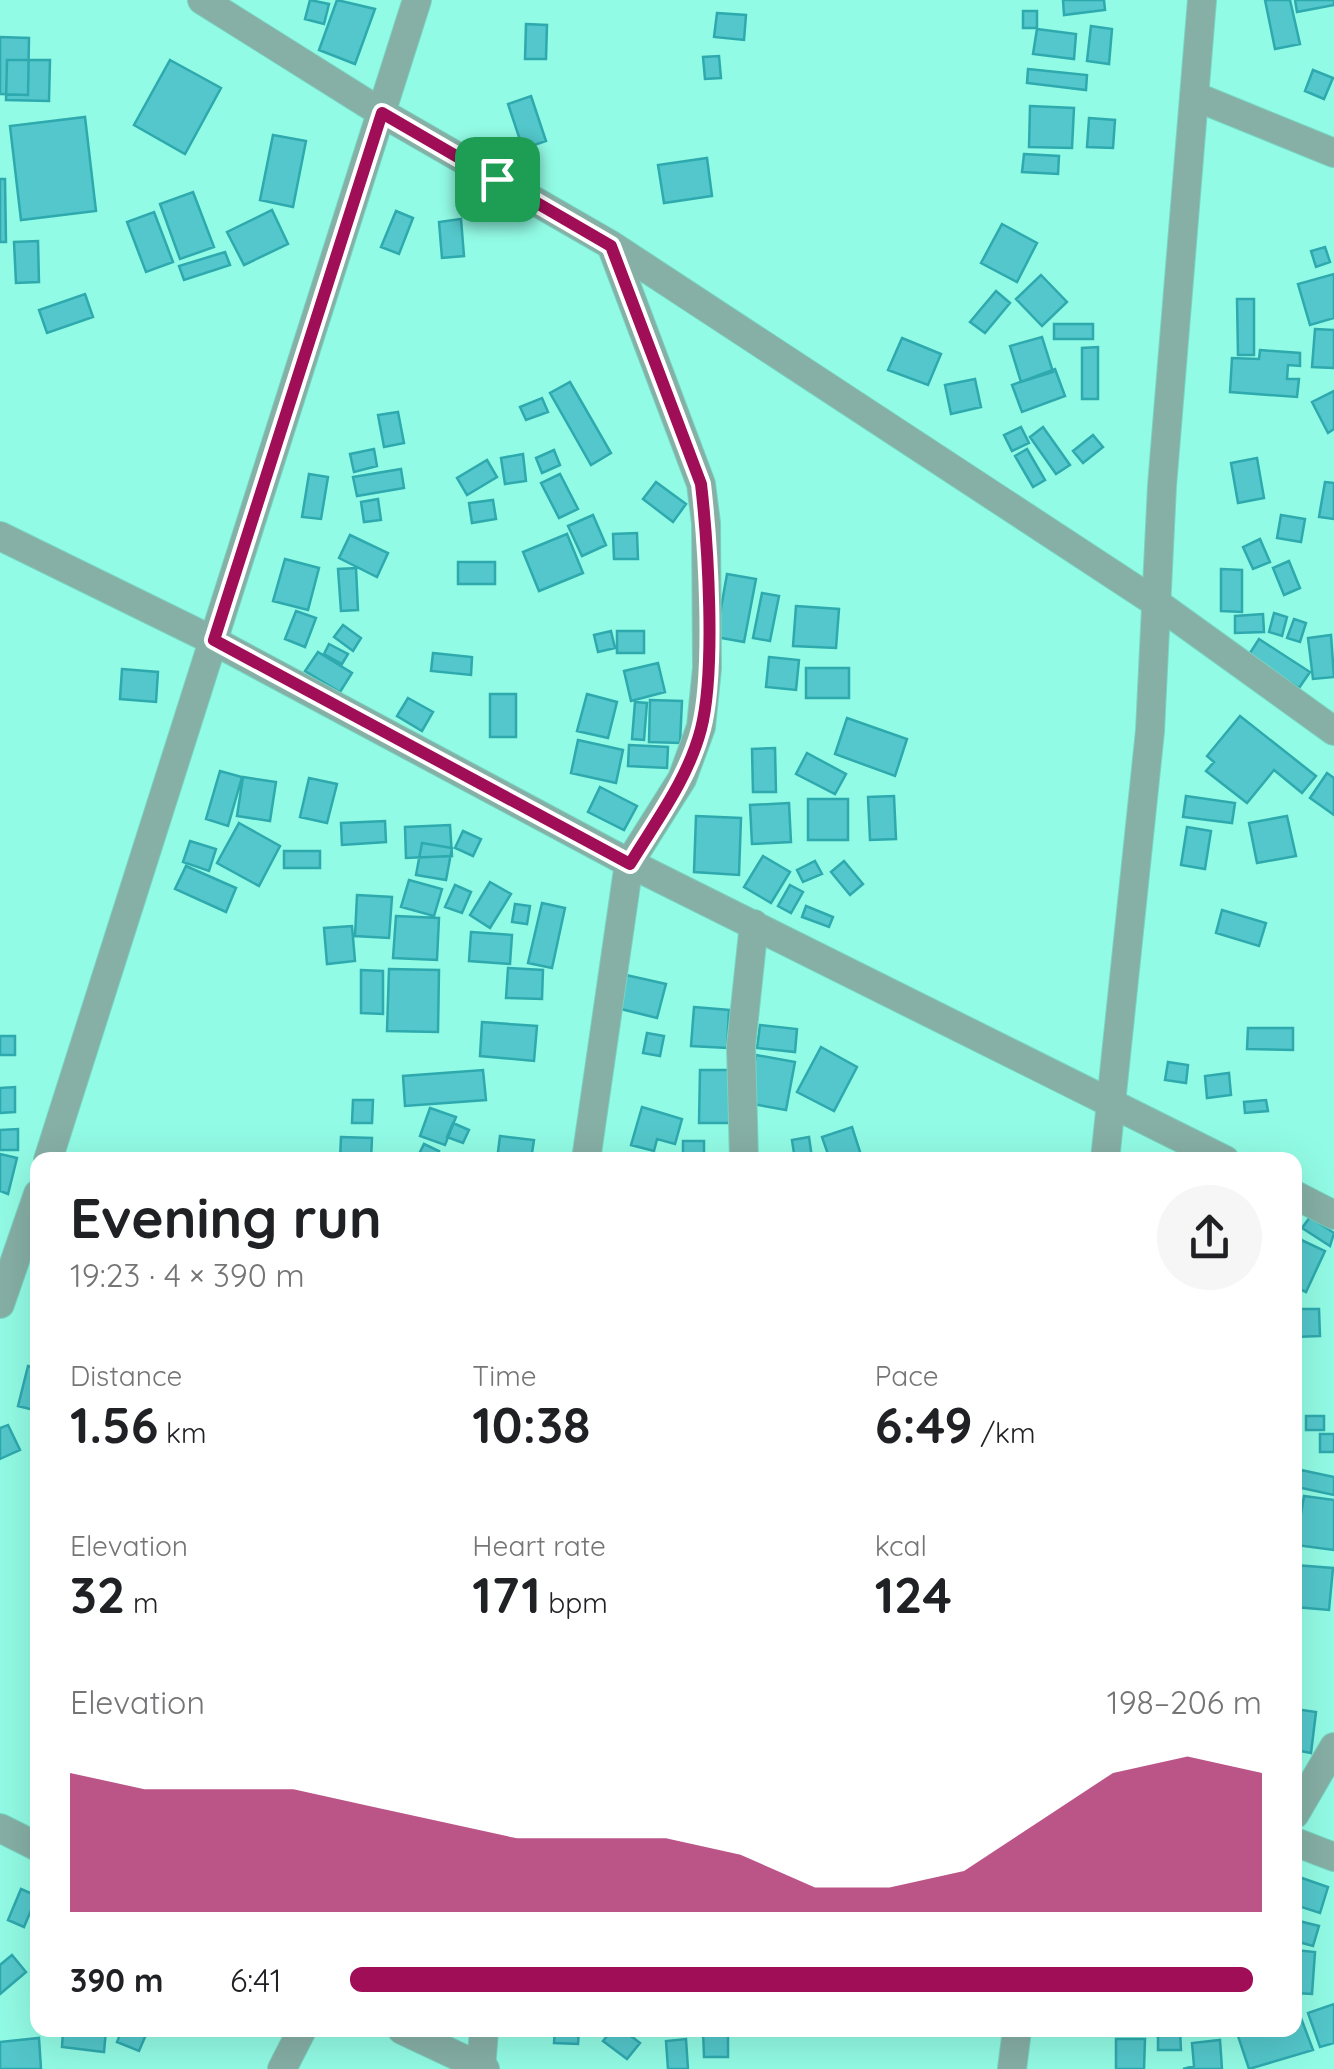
<!DOCTYPE html>
<html lang="en">
<head>
<meta charset="utf-8">
<style>
  :root { --surface:#fff; --page:#f6f6f6; --text:#202124; --muted:#757577; --accent:#9f0e57 }
  body { margin:0; font-family:Quicksand,sans-serif; background:var(--page); color:var(--text); height:100vh; display:flex; flex-direction:column; font-size:38px; white-space:nowrap }
  * { box-sizing:border-box; margin:0 }
  p { font-size:32px; color:var(--muted) }
  .icon { flex:none; width:55px; height:55px; fill:none; stroke:currentColor; stroke-width:2; stroke-linecap:round; stroke-linejoin:round }
  .map { position:relative; flex:1; overflow:hidden }
  .sheet { position:absolute; left:30px; top:1152px; width:1272px; height:885px; display:flex; flex-direction:column; background:var(--surface); border-radius:20px; box-shadow:0 10px 40px #0002 }
  .sheet>* { flex:none }
  .pin { position:absolute; display:grid; place-items:center; width:85px; height:85px; color:#fff; margin:-42px; border-radius:20px; box-shadow:0 5px 15px #0006 }
  .round { display:grid; place-items:center; flex:none; width:105px; height:105px; border-radius:52px; background:var(--page) }
  .head { display:flex; align-items:center; justify-content:space-between; height:170px; padding:0 40px }
  h1 { font-size:55px; font-weight:700; line-height:75px }
  .figures { display:grid; grid-template-columns:repeat(3,1fr); gap:15px; height:170px; padding:10px 40px }
  .figures div { display:grid; align-content:center }
  .figures b { font-size:50px; font-weight:700 }
  .figures small { font-size:28px; font-weight:400 }
  .figures p { font-size:28px }
  .chart { height:280px; padding:20px 40px }
  .chart p { display:flex; justify-content:space-between }
  .chart svg { width:100%; height:180px; margin-top:10px; fill:var(--accent); opacity:.7 }
  ul { padding:0 40px; list-style:none; font-size:32px }
  li { display:grid; grid-template-columns:160px 120px 1fr; align-items:center; height:75px }
  li i { height:25px; border-radius:12px; background:var(--accent) }
  .map>svg:first-child { display:block }
  .building { fill:#53c7cb; stroke:#2ea9ae; stroke-width:2.5 }
  .lines { fill:none; stroke-linecap:round; stroke-linejoin:round }
  .minor-casing { stroke:#78d4c1; stroke-width:30 }
  .minor { stroke:#86afa5; stroke-width:28 }
  .route-casing { stroke:#fff; stroke-width:20 }
  .route { stroke:#9f0e57; stroke-width:12 }
</style>
</head>
<body>
<div class="map">
<svg width="1334" height="2069" viewBox="0 0 1334 2069">
  <rect width="100%" height="100%" fill="#92fbe5"/>
  <!-- building -->
  <path class="building" d="M310,0L329,4L324,24L305,19Z
    M337,0L375,9L355,64L319,50Z
    M1063,0H1104L1105,10L1064,15Z
    M1265,0H1290L1300,44L1275,49Z
    M1295,0H1334V5L1297,12Z
    M1023,11H1037V28H1023Z
    M717,13L746,15L744,40L714,37Z
    M526,24L547,25L546,59H525Z
    M1091,26L1112,29L1109,64L1087,61Z
    M1037,29L1076,34L1074,59L1033,54Z
    M0,37L29,38L28,95L0,94Z
    M719,56L721,78L705,79L703,57Z
    M7,60H50L49,101L6,100Z
    M170,60L221,88L185,154L134,125Z
    M1028,69L1087,75L1086,90L1027,83Z
    M1313,70L1333,78L1324,99L1305,91Z
    M531,96L546,141L523,149L508,104Z
    M1030,106L1074,108L1072,148L1029,147Z
    M85,117L96,211L21,220L10,126Z
    M1089,118L1115,120L1113,148L1087,147Z
    M273,135L306,141L293,207L260,200Z
    M1024,154L1059,156L1058,174L1022,172Z
    M707,158L712,196L664,203L658,165Z
    M0,179H5L6,242H0Z
    M193,192L214,247L180,259L160,204Z
    M272,210L288,244L244,265L227,232Z
    M396,211L413,218L399,254L381,247Z
    M154,212L173,262L146,272L127,222Z
    M461,219L464,256L442,258L439,222Z
    M1002,224L1037,243L1017,282L981,263Z
    M38,241L39,282L16,283L14,242Z
    M1325,247L1330,262L1316,267L1311,251Z
    M225,252L230,265L184,280L179,266Z
    M1334,274V318L1310,325L1298,284Z
    M1041,275L1067,302L1042,326L1016,299Z
    M996,291L1010,303L985,333L970,322Z
    M85,294L93,317L47,333L39,310Z
    M1237,299H1254V355H1238Z
    M1054,324H1093V339H1054Z
    M1315,329L1334,330V368L1312,367Z
    M1042,337L1053,372L1021,382L1010,346Z
    M902,338L941,354L928,385L888,370Z
    M1098,347V399H1082V348Z
    M1260,350L1300,353V366L1288,365L1287,379H1299L1297,397L1230,392L1232,358L1259,359Z
    M1055,369L1065,396L1022,412L1012,385Z
    M975,379L981,407L951,414L945,385Z
    M570,382L611,453L591,465L550,393Z
    M1334,391V429L1328,433L1312,402Z
    M542,398L548,412L526,420L520,407Z
    M398,412L404,443L384,447L378,415Z
    M1021,427L1029,443L1012,451L1004,435Z
    M1043,427L1070,465L1056,474L1030,437Z
    M1093,435L1103,447L1083,463L1073,451Z
    M374,449L377,466L354,472L350,454Z
    M1027,449L1045,480L1033,487L1015,456Z
    M554,450L560,465L542,473L536,458Z
    M523,454L526,481L505,484L501,458Z
    M1257,458L1264,498L1238,503L1231,463Z
    M487,460L497,477L467,495L457,478Z
    M401,469L404,488L357,496L353,477Z
    M309,474L328,477L321,519L302,517Z
    M560,474L578,509L559,518L541,483Z
    M656,482L686,504L673,522L643,499Z
    M1325,482L1334,483V519L1319,517Z
    M378,499L381,520L364,522L361,502Z
    M493,500L496,519L472,523L469,503Z
    M593,515L606,545L582,556L568,526Z
    M1281,515L1305,519L1301,542L1277,538Z
    M637,533L638,559H614L613,534Z
    M567,534L583,573L539,591L523,552Z
    M350,535L388,553L377,577L339,558Z
    M1260,539L1270,562L1253,569L1243,547Z
    M285,559L319,568L308,610L273,601Z
    M1289,561L1300,588L1284,595L1273,568Z
    M458,562H495V584H458Z
    M356,568L358,610L341,611L338,569Z
    M1221,569L1242,570V612L1221,611Z
    M727,574L756,579L744,642L716,637Z
    M762,593L779,596L770,641L753,638Z
    M796,606L839,609L836,648L793,646Z
    M296,611L316,618L305,647L285,639Z
    M1274,613L1287,617L1282,636L1269,632Z
    M1263,614L1264,632L1235,633V616Z
    M1294,619L1306,623L1300,642L1287,638Z
    M343,625L361,638L353,651L334,637Z
    M611,631L615,648L598,652L594,635Z
    M617,631H644V653H617Z
    M1331,635L1334,677L1313,679L1308,638Z
    M1259,639L1310,672L1299,688L1248,656Z
    M329,644L348,654L342,664L324,654Z
    M318,652L352,673L340,692L305,671Z
    M433,653L472,657L471,675L431,671Z
    M769,657L799,660L796,690L766,687Z
    M658,663L665,692L631,701L624,671Z
    M806,668H849V698H806Z
    M122,669L158,672L156,702L120,699Z
    M490,694H516V737H490Z
    M587,694L617,702L608,738L577,731Z
    M408,698L433,712L422,731L397,716Z
    M650,700L682,701L680,743L649,742Z
    M635,702L647,703L644,740L632,739Z
    M1240,716L1316,776L1302,793L1274,770L1247,803L1206,771L1214,762L1207,756Z
    M847,718L907,739L895,776L835,754Z
    M578,740L623,750L616,783L571,773Z
    M629,745L668,747L667,768L628,766Z
    M775,748L776,792H753L752,749Z
    M807,753L846,774L835,794L796,774Z
    M220,771L242,777L228,826L206,819Z
    M1327,773L1334,778V815L1310,798Z
    M243,777L276,782L270,821L237,816Z
    M309,778L337,784L327,823L300,817Z
    M600,787L637,806L624,830L588,812Z
    M894,796L896,839L870,840L868,797Z
    M1186,796L1235,803L1232,823L1183,817Z
    M808,799H848V840H808Z
    M789,803L791,842L752,844L750,805Z
    M696,816L741,818L739,875L694,872Z
    M1287,816L1296,856L1257,863L1249,823Z
    M385,821L386,842L342,845L341,823Z
    M239,823L280,846L259,886L217,863Z
    M450,825L452,856L406,858L405,827Z
    M1187,827L1211,831L1205,869L1181,865Z
    M463,831L481,839L473,856L455,848Z
    M190,841L216,849L209,871L183,862Z
    M422,843L452,848L446,880L416,875Z
    M284,851H320V868H284Z
    M763,856L790,872L771,903L744,887Z
    M815,861L822,874L803,882L797,870Z
    M844,861L863,884L850,895L831,872Z
    M186,866L236,888L226,912L175,889Z
    M409,880L442,889L434,916L401,907Z
    M490,882L511,894L490,928L470,915Z
    M455,885L471,892L462,913L445,907Z
    M790,885L803,892L791,913L778,906Z
    M357,895L392,897L389,938L355,936Z
    M542,903L565,908L552,968L528,963Z
    M515,904L530,906L527,924L512,922Z
    M806,906L833,917L829,927L802,917Z
    M1222,910L1266,923L1259,946L1216,933Z
    M396,916L439,918L437,960L393,958Z
    M352,926L355,961L327,964L324,928Z
    M471,932L512,935L510,964L469,961Z
    M508,968L543,970L542,999L506,998Z
    M389,969L439,970L438,1032L387,1031Z
    M361,970L383,971V1014L361,1013Z
    M626,975L666,984L657,1018L617,1008Z
    M694,1007L729,1010L727,1048L691,1046Z
    M482,1022L537,1026L534,1061L480,1056Z
    M760,1025L797,1029L795,1052L757,1048Z
    M1248,1028H1293V1050L1247,1049Z
    M647,1033L664,1036L660,1056L643,1053Z
    M0,1036H15V1055H0Z
    M821,1047L857,1067L834,1111L797,1092Z
    M756,1055L795,1062L786,1110L747,1103Z
    M1168,1062L1188,1065L1186,1083L1165,1080Z
    M483,1070L486,1100L405,1106L403,1076Z
    M700,1070H733V1123H699Z
    M1229,1073L1231,1095L1207,1098L1205,1076Z
    M15,1087V1112L0,1113V1088Z
    M353,1100H373L372,1123H352Z
    M1266,1100L1268,1111L1245,1113L1244,1102Z
    M642,1107L682,1119L675,1144L657,1139L654,1151L631,1145Z
    M430,1108L456,1117L445,1145L420,1136Z
    M453,1123L469,1130L463,1143L447,1137Z
    M852,1127L862,1158L830,1160L822,1137Z
    M18,1129V1150H0V1130Z
    M500,1136L534,1140L531,1160H497Z
    M341,1137L372,1138L371,1160H340Z
    M809,1137L812,1158L795,1160L792,1140Z
    M683,1141H704V1160H683Z
    M424,1144L439,1151L435,1160H416Z
    M0,1154L17,1158L8,1194L0,1191Z
    M1310,1217L1334,1233L1330,1246L1302,1228Z
    M1295,1237L1325,1251L1306,1292L1295,1287Z
    M1295,1309H1319L1320,1336L1295,1337Z
    M28,1366L38,1369V1411L18,1406Z
    M1306,1416H1324V1430H1306Z
    M8,1425L20,1450L0,1459V1428Z
    M1320,1434H1334V1452H1320Z
    M1301,1470L1334,1477V1495L1297,1487Z
    M1304,1496L1334,1500V1550L1296,1545Z
    M1295,1565L1333,1568L1329,1610L1295,1607Z
    M1295,1709L1316,1712L1311,1753L1295,1750Z
    M1299,1877L1328,1887L1320,1913L1295,1905Z
    M21,1889L37,1896L24,1927L8,1920Z
    M1295,1920L1319,1926L1313,1946L1295,1941Z
    M1295,1950L1315,1952L1312,1994L1295,1993Z
    M12,1955L26,1972L0,1994V1965Z
    M1295,2002L1313,2050L1249,2069L1236,2030H1295Z
    M1334,2004V2043L1320,2047L1308,2013Z
    M63,2030H106L104,2052L62,2047Z
    M122,2030H148L139,2051L117,2042Z
    M555,2030H579L578,2044L554,2043Z
    M612,2030H623L640,2043L627,2059L603,2041Z
    M703,2030H728V2057H704Z
    M1158,2030H1180L1181,2050H1158Z
    M39,2038L41,2069H0V2042Z
    M686,2039L688,2069H668L666,2041Z
    M1116,2039H1145L1144,2069H1116Z
    M1220,2040L1222,2069H1183L1194,2066L1192,2043Z"/>
  <g class="lines">
    <defs>
      <path id="minor" d="M202,0L382,113L611,245L1155,602L1334,731
        M1194,96L1334,153
        M0,536L214,641L629,863L1225,1160
        M48,1160L417,0
        M586,1160L629,863L682,779L701,727L707,668L706,523L701,484L611,245
        M744,1160L741,1046L754,924
        M1105,1160L1150,731L1162,486L1202,0
        M1295,1195L1334,1215
        M0,1304L38,1194
        M1295,1814L1334,1747
        M0,1828L38,1847
        M1295,1842L1334,1857
        M402,2030L485,2069
        M282,2069L302,2030
        M481,2069L484,2030
        M1012,2069L1017,2030"/>
    </defs>
    <!-- minor casing -->
    <use href="#minor" class="minor-casing"/>
    <!-- minor -->
    <use href="#minor" class="minor"/>
  </g>
  <g class="lines">
    <defs>
      <path id="route" d="M382,113L611,246L701,484C708,545 716,671 701,729C688,779 656,821 630,864L214,640Z"/>
    </defs>
    <!-- route casing -->
    <use href="#route" class="route-casing"/>
    <!-- route -->
    <use href="#route" class="route"/>
  </g>
</svg>
<div class="pin" style="left:497px;top:179px;background:#1e9e55"><svg class="icon" aria-label="arrive" viewBox="0 0 24 24"><path d="M6 21V4h12l-3 4 3 4H6"/></svg></div>
<section class="sheet">
<div class="head"><div><h1>Evening run</h1><p>19:23 · 4 × 390 m</p></div><a class="round"><svg class="icon" aria-label="share" viewBox="0 0 24 24"><path d="M12 15V3M7 8l5-5 5 5M5 13v7h14v-7"/></svg></a></div>
<div class="figures">
<div><p>Distance</p><b>1.56<small> km</small></b></div>
<div><p>Time</p><b>10:38</b></div>
<div><p>Pace</p><b>6:49<small> /km</small></b></div>
</div>
<div class="figures">
<div><p>Elevation</p><b>32<small> m</small></b></div>
<div><p>Heart rate</p><b>171<small> bpm</small></b></div>
<div><p>kcal</p><b>124</b></div>
</div>
<div class="chart"><p><span>Elevation</span>198–206 m</p>
<svg viewBox="0 0 160 44" preserveAspectRatio="none"><path d="M0 44V10L10 14L20 14L30 14L40 18L50 22L60 26L70 26L80 26L90 30L100 38L110 38L120 34L130 22L140 10L150 6L160 10V44z"/></svg>
</div>
<ul>
<li><b>390 m</b>6:41<i style="width:99%"></i></li>
</ul>
</section>
</div>
</body>
</html>
